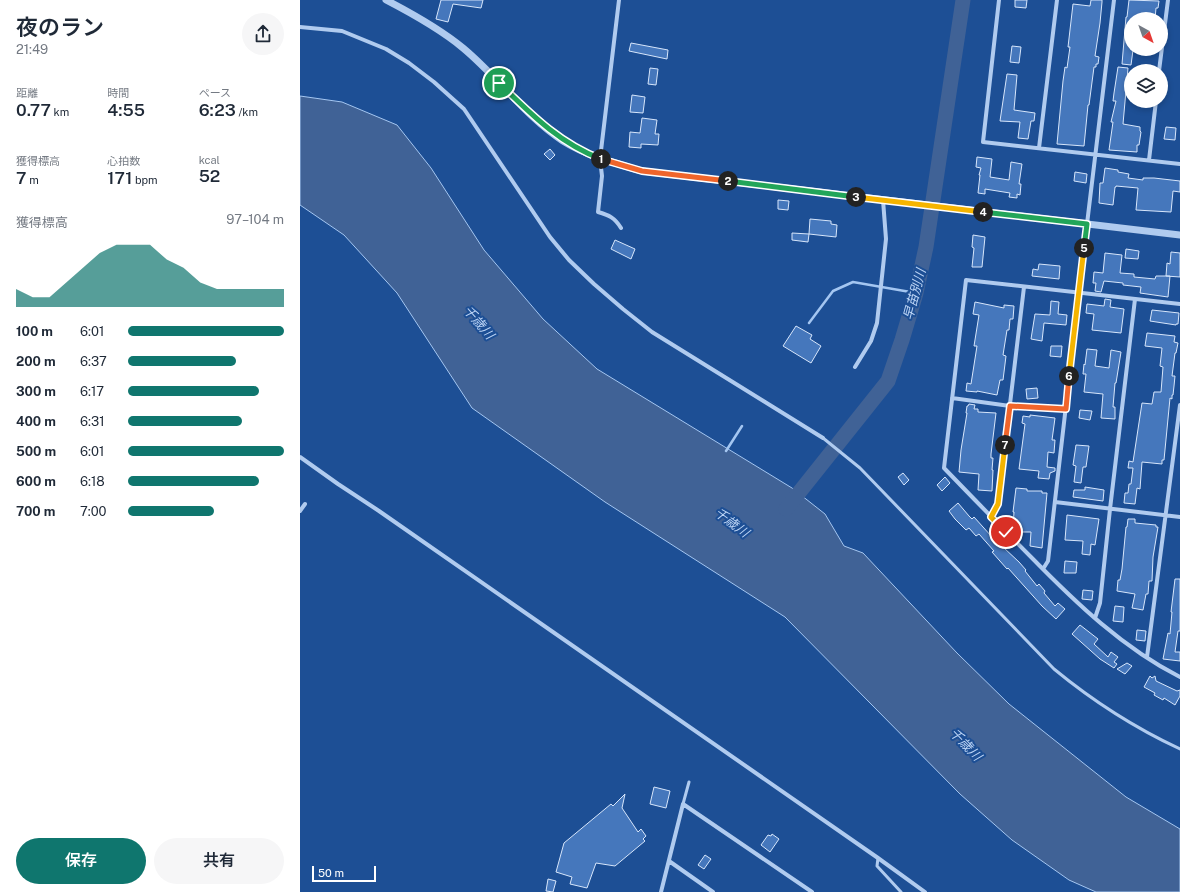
<!DOCTYPE html>
<html lang="ja">
<head>
<meta charset="utf-8">
<style>
  :root { --surface:#fff; --page:#f6f6f7; --text:#1f2937; --muted:#747a83; --accent:#0f766e }
  body { margin:0; font-family:"Public Sans","Noto Sans JP",sans-serif; background:var(--page); color:var(--text); height:100vh; display:flex; flex-direction:column; font-size:15px; white-space:nowrap }
  * { box-sizing:border-box; margin:0 }
  p { font-size:13px; color:var(--muted) }
  .icon { flex:none; width:22px; height:22px; fill:none; stroke:currentColor; stroke-width:2; stroke-linecap:round; stroke-linejoin:round }
  .map { position:relative; flex:1; overflow:hidden }
  .side { display:flex; flex-direction:column; background:var(--surface); width:300px }
  .side>* { flex:none }
  .needle { width:26px; rotate:140deg }
  .tools { position:absolute; left:824px; top:12px; display:grid; gap:8px }
  .tools a { display:grid; place-items:center; width:44px; height:44px; border-radius:50%; background:var(--surface); box-shadow:0 2px 6px #0003; font-size:20px }
  .scale { position:absolute; left:12px; bottom:10px; width:64px; box-sizing:border-box; padding-left:4px; border:2px solid #fff; border-top:0; font-size:11px; line-height:14px; white-space:nowrap; color:#fff; -webkit-text-stroke:3px #1d4f95; paint-order:stroke }
  .pin { position:absolute; display:grid; place-items:center; width:34px; height:34px; color:#fff; margin:-17px; border:2px solid #fff; border-radius:50%; box-shadow:0 1px 4px #0007 }
  .km { position:absolute; width:20px; height:20px; margin:-10px; border-radius:50%; background:#222; color:#fff; font-size:11px; line-height:20px; text-align:center }
  .round { display:grid; place-items:center; flex:none; width:42px; height:42px; border-radius:21px; background:var(--page) }
  .head { display:flex; align-items:center; justify-content:space-between; height:68px; padding:0 16px }
  h1 { font-size:22px; font-weight:600; line-height:30px }
  .figures { display:grid; grid-template-columns:repeat(3,1fr); gap:6px; height:68px; padding:4px 16px }
  .figures div { display:grid; align-content:center }
  .figures b { font-size:17px; font-weight:600 }
  .figures small { font-size:11px; font-weight:400 }
  .figures p { font-size:11px }
  .chart { height:112px; padding:8px 16px }
  .chart p { display:flex; justify-content:space-between }
  .chart svg { width:100%; height:72px; margin-top:4px; fill:var(--accent); opacity:.7 }
  .action { display:flex; gap:8px; margin-top:auto; padding:8px 16px }
  .action a { flex:1; height:46px; border-radius:24px; background:var(--accent); color:#fff; font-size:16px; font-weight:600; line-height:46px; text-align:center }
  .action a+a { background:var(--page); color:var(--text) }
  ul { padding:0 16px; list-style:none; font-size:13px }
  li { display:grid; grid-template-columns:64px 48px 1fr; align-items:center; height:30px }
  li i { height:10px; border-radius:5px; background:var(--accent) }
  main { display:flex; flex:1; min-height:0 }
  .map>svg:first-child { display:block }
  .water { fill:#406296; stroke:#a4c6f1 }
  .lines { fill:none; stroke-linecap:round; stroke-linejoin:round }
  .stream { stroke:#a4c6f1; stroke-width:2.5 }
  .river { stroke:#406296; stroke-width:15 }
  .building { fill:#4577bc; stroke:#d7e6fb }
  .service { stroke:#b0cbef; stroke-width:3 }
  .minor { stroke:#b0cbef; stroke-width:4 }
  .tertiary { stroke:#b0cbef; stroke-width:7 }
  .split-1-casing { stroke:#fff; stroke-width:8 }
  .split-2-casing { stroke:#fff; stroke-width:8 }
  .split-3-casing { stroke:#fff; stroke-width:8 }
  .split-4-casing { stroke:#fff; stroke-width:8 }
  .split-5-casing { stroke:#fff; stroke-width:8 }
  .split-6-casing { stroke:#fff; stroke-width:8 }
  .split-7-casing { stroke:#fff; stroke-width:8 }
  .split-8-casing { stroke:#fff; stroke-width:8 }
  .split-1 { stroke:#22a559; stroke-width:5 }
  .split-2 { stroke:#f0652b; stroke-width:5 }
  .split-3 { stroke:#22a559; stroke-width:5 }
  .split-4 { stroke:#f5b400; stroke-width:5 }
  .split-5 { stroke:#22a559; stroke-width:5 }
  .split-6 { stroke:#f5b400; stroke-width:5 }
  .split-7 { stroke:#f0652b; stroke-width:5 }
  .split-8 { stroke:#f5b400; stroke-width:5 }
  .labels { text-anchor:middle; stroke-width:4; stroke-linejoin:round; paint-order:stroke }
  .water-label { font-size:13px; font-style:italic; fill:#bdd5f6; stroke:#1d4f95 }
</style>
</head>
<body>
<main>
<section class="side">
<div class="head"><div><h1>夜のラン</h1><p>21:49</p></div><a class="round"><svg class="icon" aria-label="share" viewBox="0 0 24 24"><path d="M12 15V3M7 8l5-5 5 5M5 13v7h14v-7"/></svg></a></div>
<div class="figures">
<div><p>距離</p><b>0.77<small> km</small></b></div>
<div><p>時間</p><b>4:55</b></div>
<div><p>ペース</p><b>6:23<small> /km</small></b></div>
</div>
<div class="figures">
<div><p>獲得標高</p><b>7<small> m</small></b></div>
<div><p>心拍数</p><b>171<small> bpm</small></b></div>
<div><p>kcal</p><b>52</b></div>
</div>
<div class="chart"><p><span>獲得標高</span>97–104 m</p>
<svg viewBox="0 0 160 44" preserveAspectRatio="none"><path d="M0 44V33L10 38L20 38L30 29L40 20L50 11L60 6L70 6L80 6L90 15L100 20L110 29L120 33L130 33L140 33L150 33L160 33V44z"/></svg>
</div>
<ul>
<li><b>100 m</b>6:01<i style="width:100%"></i></li>
<li><b>200 m</b>6:37<i style="width:69%"></i></li>
<li><b>300 m</b>6:17<i style="width:84%"></i></li>
<li><b>400 m</b>6:31<i style="width:73%"></i></li>
<li><b>500 m</b>6:01<i style="width:100%"></i></li>
<li><b>600 m</b>6:18<i style="width:84%"></i></li>
<li><b>700 m</b>7:00<i style="width:55%"></i></li>
</ul>
<div class="action"><a>保存</a><a>共有</a></div>
</section>
<div class="map">
<svg width="880" height="892" viewBox="0 0 880 892">
  <rect width="100%" height="100%" fill="#1d4f95"/>
  <!-- water -->
  <path class="water" d="M0,96L42,102L97,125L131,168L184,250L243,319L297,369L492,488L525,514L544,546L563,553L657,653L709,704L826,797L880,829V892H796L769,880L712,840L660,794L485,617L305,502L172,408L97,293L44,235L0,205Z"/>
  <g class="lines">
    <!-- stream -->
    <path class="stream" d="M509,323L533,291L553,282L616,293
      M426,451L442,426"/>
    <!-- river -->
    <path class="river" d="M486,509L588,381L602,340L616,293L626,247L663,0"/>
  </g>
  <!-- building -->
  <path class="building" d="M141,0H183L181,8L153,4L148,22L136,19Z
    M715,0H727L726,8L715,7Z
    M791,0H802V2L800,23L795,56L799,57L798,64H796V67H794L789,105H788L784,146L757,144L763,81L765,67L767,68L770,47H768L773,4L790,6Z
    M829,0L859,1L858,8H856L855,19H831V50H833L831,65L822,64L826,17H827Z
    M331,43L368,50L367,59L329,51Z
    M712,46L721,47L719,63L710,62Z
    M818,67L828,68L823,124L840,127V131L841,132L839,145H837V152L809,150L813,122H811L816,101H813L814,93Z
    M350,68L358,69L356,85L348,84Z
    M707,74L717,75L714,110L735,113L734,121H731L728,139L718,138L720,122L700,121Z
    M332,95L345,97L343,113L330,112Z
    M342,118L357,120L355,134H359L358,145L341,144V148L329,147L330,132L340,133Z
    M866,127L876,128L875,140L864,139Z
    M250,149L255,155L250,160L244,154Z
    M677,157L692,159L690,177L709,180L711,162L722,164L719,184H721L720,195L717,194V198L709,197L710,193L685,189V194L678,193L680,175H679L681,168L676,167Z
    M805,168L818,170V172L829,174L828,178L843,180V178H854L880,181V192L873,191L871,212L836,210L838,188L816,186V187H815L813,205L799,203L800,183H803Z
    M775,172L787,174L786,183L774,181Z
    M478,200L489,201L488,210L478,209Z
    M510,219L531,221V224L537,225L536,237L509,234Z
    M492,233L509,234L508,242L492,240Z
    M673,235L685,237L682,267H672L674,248L672,247Z
    M315,240L335,249L331,259L311,249Z
    M826,249L839,251L838,259L825,258Z
    M871,252L880,253V277L866,276L867,263L870,264Z
    M805,253L822,255L820,273L834,274V277L855,279L856,276H870L868,297L840,293L841,287L823,285V283L804,281L801,292L795,291L796,283H793L794,272L803,273Z
    M739,264L760,266L759,279L732,276L733,269L738,270Z
    M805,299L811,300L810,307L824,309L821,333L792,330L794,314L786,313L787,304L804,306Z
    M751,301L759,302L758,314L767,315L766,325L744,323L742,341L731,339L735,314L750,315Z
    M675,302L704,308V305L714,306L713,319H710L709,330H707L703,355L706,356L703,380H700L697,395L677,391V392L666,391L667,383L671,384L677,346H674L679,315L673,314Z
    M852,310L879,313L878,324H876V325L850,321Z
    M496,326L512,335L510,339L521,346L511,363L483,346Z
    M847,333L875,336L874,342L878,343L876,353H875L872,376H875L874,386L873,395H872V399L870,398L864,460H862V464L842,462L840,489L837,488L835,504L824,503L825,493H828L829,484H831L833,468H828L829,461L833,462L842,403L852,404L854,392H861L863,367L860,366L862,348L845,346Z
    M751,346H762L761,357L750,356Z
    M787,349L797,350L795,366L809,368L811,350L821,352L816,383H815L813,407H815V419L801,418L803,394L784,392L786,374H783L784,364L785,365Z
    M737,388L738,398L727,399L726,389Z
    M669,404L675,405L674,409H678V412L696,413L691,454V458H693L692,470H693L692,491L678,490L679,474L659,472L661,450L667,413H666L667,406H668Z
    M780,410L792,411L790,420L779,418Z
    M730,415L755,418L752,440H755L754,453L748,452L747,467L755,468V471L750,473L749,479L738,478L739,471L719,469L725,424L722,423L723,416L730,417Z
    M776,445L789,446L786,467H783L781,483L774,482L776,466L773,465Z
    M603,473L609,480L604,485L598,477Z
    M645,477L650,483L642,491L637,485Z
    M785,487L804,490L803,501L773,497L774,490H785Z
    M716,488L727,489V491H742V493H747L742,548L730,546L731,532H715V528L713,527L714,512H713Z
    M658,503L669,516L672,519L674,517L692,537L693,536L703,547L719,562L726,570L725,571L737,586L739,584L745,591L744,593L755,606L758,603L765,609L756,619L742,606L708,568L707,569L692,552L694,551L679,534L676,536L669,528L666,530L655,519L649,511Z
    M767,515L799,519L795,545L791,544L790,555L782,554L783,541L765,540Z
    M828,519H835V523L856,525V527H858L853,557L852,581H849L848,594H846L843,610L832,608L835,594L817,591L818,580H820L822,569L826,527H827Z
    M765,561L777,562L776,573H764Z
    M875,579H880V631H878L875,652H880V661L863,659L868,633L870,634L872,612H871Z
    M783,590L793,591L792,600L782,599Z
    M815,606L824,607L823,622L813,621Z
    M780,625L798,639L794,644L808,657L811,652L818,657L814,662L817,664L814,668L800,659L772,634Z
    M837,630L846,631L845,641L836,640Z
    M827,663L832,666L825,674L817,669Z
    M850,676L852,678L855,676L856,681L877,691L880,690V696L875,705L864,698L863,700L854,695L855,693L844,687Z
    M354,787L370,791L366,808L350,804Z
    M325,794L322,808L338,832L341,829L346,836L343,839L345,841L315,866L296,863L287,888L270,884L272,877L256,872L264,843L311,804L313,806Z
    M472,834L479,839L470,852L461,845L468,835L471,836Z
    M405,855L411,859L404,869L398,865Z
    M248,879L256,881L253,892L246,891Z"/>
  <g class="lines">
    <!-- service -->
    <path class="service" d="M523,438L560,468L754,669C794,702 833,727 880,749
      M383,804L389,782
      M578,858L577,866L601,892"/>
    <!-- minor -->
    <path class="minor" d="M319,0L300,159L302,176L298,212C309,215 315,218 321,228
      M699,0L683,142L880,164
      M0,27L42,31L86,49L109,63L134,82L164,109L250,237L269,260L294,284L323,309L352,332L523,438
      M859,71L868,0
      M739,148L757,0
      M849,160L856,101
      M880,304L666,280L644,468C673,498 702,528 731,557C776,603 823,648 880,677
      M555,367L571,341L577,323L586,239L583,200
      M652,398L710,406L765,409
      M0,457L38,484L79,511L578,858L625,892
      M755,502L880,517
      M0,511L5,504
      M691,517L698,504L724,287
      M743,569L748,561L787,224L814,0
      M795,618L800,603L810,509L835,299
      M847,657L880,405
      M369,861L413,892
      M361,892L383,804L512,892"/>
    <!-- tertiary -->
    <path class="tertiary" d="M86,0C113,14 140,29 163,48C198,77 225,116 263,141C287,156 315,163 342,171L880,235"/>
  </g>
  <g class="lines">
    <defs>
      <path id="split-1" d="M199,83C231,114 259,143 301,159"/>
      <path id="split-2" d="M301,159L342,171L428,181"/>
      <path id="split-3" d="M428,181L556,197"/>
      <path id="split-4" d="M556,197L683,212"/>
      <path id="split-5" d="M683,212L787,224L784,248"/>
      <path id="split-6" d="M769,376L784,248"/>
      <path id="split-7" d="M705,445L710,406L766,409L769,376"/>
      <path id="split-8" d="M705,445L698,504L691,517L706,532"/>
    </defs>
    <!-- split-1 casing -->
    <use href="#split-1" class="split-1-casing"/>
    <!-- split-2 casing -->
    <use href="#split-2" class="split-2-casing"/>
    <!-- split-3 casing -->
    <use href="#split-3" class="split-3-casing"/>
    <!-- split-4 casing -->
    <use href="#split-4" class="split-4-casing"/>
    <!-- split-5 casing -->
    <use href="#split-5" class="split-5-casing"/>
    <!-- split-6 casing -->
    <use href="#split-6" class="split-6-casing"/>
    <!-- split-7 casing -->
    <use href="#split-7" class="split-7-casing"/>
    <!-- split-8 casing -->
    <use href="#split-8" class="split-8-casing"/>
    <!-- split-1 -->
    <use href="#split-1" class="split-1"/>
    <!-- split-2 -->
    <use href="#split-2" class="split-2"/>
    <!-- split-3 -->
    <use href="#split-3" class="split-3"/>
    <!-- split-4 -->
    <use href="#split-4" class="split-4"/>
    <!-- split-5 -->
    <use href="#split-5" class="split-5"/>
    <!-- split-6 -->
    <use href="#split-6" class="split-6"/>
    <!-- split-7 -->
    <use href="#split-7" class="split-7"/>
    <!-- split-8 -->
    <use href="#split-8" class="split-8"/>
  </g>
  <g class="labels">
    <!-- water labels -->
    <g class="water-label">
      <text transform="translate(614 294) rotate(-75)" y="5">早苗別川</text>
      <text transform="translate(179 322) rotate(49)" y="5">千歳川</text>
      <text transform="translate(432 522) rotate(37)" y="5">千歳川</text>
      <text transform="translate(666 744) rotate(46)" y="5">千歳川</text>
    </g>
  </g>
</svg>
<div class="tools">
<a><svg class="needle" viewBox="-14 -14 28 28"><path d="M0-13l5 13h-10z" fill="#e53935"/><path d="M0 13l5-13h-10z" fill="#747a83"/></svg></a>
<a><svg class="icon" aria-label="layers" viewBox="0 0 24 24"><path d="M12 4l9 5-9 5-9-5zM3 14l9 5 9-5"/></svg></a>
</div>
<div class="scale">50 m</div>
<div class="pin" style="left:199px;top:83px;background:#1e9e55"><svg class="icon" aria-label="arrive" viewBox="0 0 24 24"><path d="M6 21V4h12l-3 4 3 4H6"/></svg></div>
<div class="pin" style="left:706px;top:532px;background:#d93025"><svg class="icon" aria-label="check" viewBox="0 0 24 24"><path d="M5 12l5 5 9-10"/></svg></div>
<b class="km" style="left:301px;top:159px">1</b>
<b class="km" style="left:428px;top:181px">2</b>
<b class="km" style="left:556px;top:197px">3</b>
<b class="km" style="left:683px;top:212px">4</b>
<b class="km" style="left:784px;top:248px">5</b>
<b class="km" style="left:769px;top:376px">6</b>
<b class="km" style="left:705px;top:445px">7</b>
</div>
</main>
</body>
</html>
